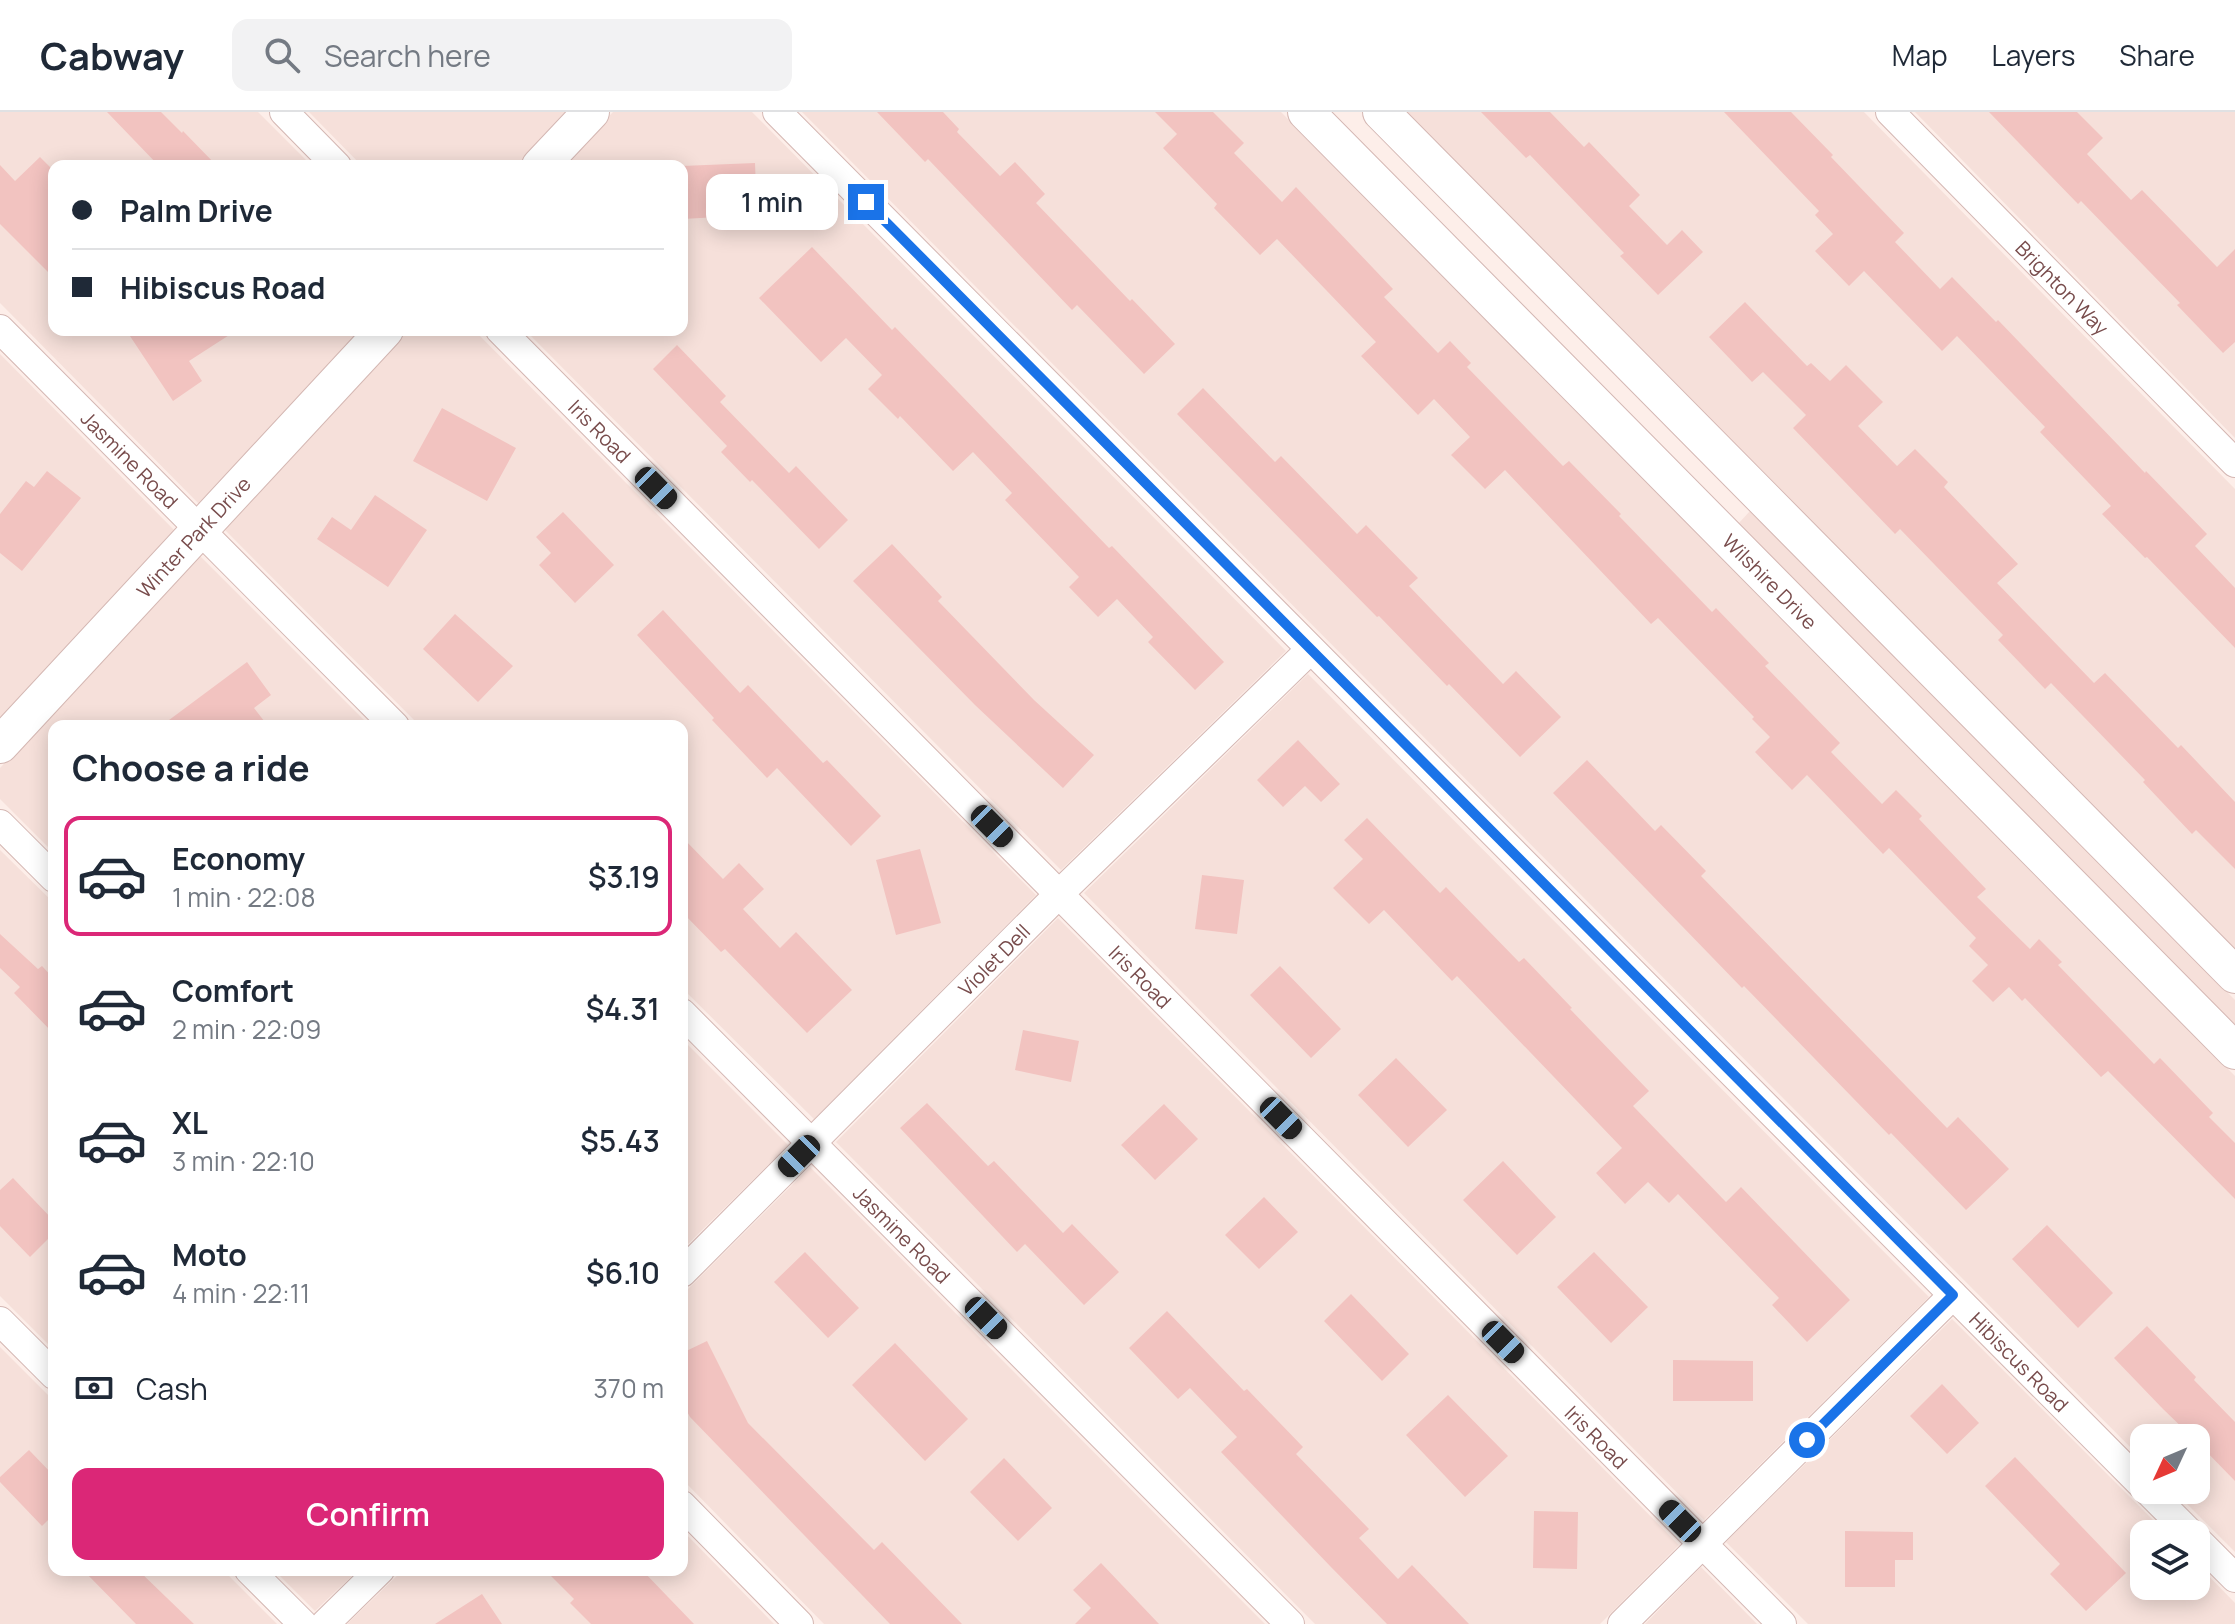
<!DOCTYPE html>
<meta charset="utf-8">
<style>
:root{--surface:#fff;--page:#f2f2f3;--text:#1f2937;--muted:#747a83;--line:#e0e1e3;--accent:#db2777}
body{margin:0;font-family:Manrope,sans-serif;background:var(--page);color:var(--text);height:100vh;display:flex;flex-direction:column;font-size:30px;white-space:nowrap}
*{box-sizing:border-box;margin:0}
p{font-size:26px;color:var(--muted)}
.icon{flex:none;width:44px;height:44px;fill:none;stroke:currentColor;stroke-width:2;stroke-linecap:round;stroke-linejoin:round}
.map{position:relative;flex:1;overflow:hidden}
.panel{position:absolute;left:48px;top:608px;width:640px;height:856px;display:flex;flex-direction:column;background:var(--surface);border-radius:16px;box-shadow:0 4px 20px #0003}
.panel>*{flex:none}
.hud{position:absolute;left:48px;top:48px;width:640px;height:176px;border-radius:16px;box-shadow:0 4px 20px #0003;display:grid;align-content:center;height:176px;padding:0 24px;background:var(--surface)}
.needle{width:52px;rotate:226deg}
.buttons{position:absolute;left:2130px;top:1312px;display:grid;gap:16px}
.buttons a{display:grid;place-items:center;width:80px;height:80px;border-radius:16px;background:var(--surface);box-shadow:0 4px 20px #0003;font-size:40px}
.end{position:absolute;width:36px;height:36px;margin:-18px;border:10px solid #1a73e8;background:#fff;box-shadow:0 0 0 4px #fff}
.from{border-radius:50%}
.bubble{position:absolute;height:56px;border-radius:16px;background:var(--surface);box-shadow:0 4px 20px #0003;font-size:26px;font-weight:600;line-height:56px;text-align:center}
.car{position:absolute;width:24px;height:48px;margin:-24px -12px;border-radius:10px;box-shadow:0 0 6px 2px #0007;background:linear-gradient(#222 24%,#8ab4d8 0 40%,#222 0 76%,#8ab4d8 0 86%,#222 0)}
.hud b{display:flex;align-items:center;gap:28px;height:76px;font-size:30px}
.hud b+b{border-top:2px solid var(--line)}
.hud i{width:20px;height:20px;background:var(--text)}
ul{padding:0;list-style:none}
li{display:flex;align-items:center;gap:24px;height:120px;margin:0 16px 12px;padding:0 8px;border:4px solid transparent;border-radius:16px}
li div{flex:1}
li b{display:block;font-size:30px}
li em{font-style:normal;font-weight:600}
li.on{border-color:var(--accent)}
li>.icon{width:72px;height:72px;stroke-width:1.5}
h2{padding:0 24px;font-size:36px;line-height:96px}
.pay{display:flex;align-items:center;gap:20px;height:88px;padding:0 24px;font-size:30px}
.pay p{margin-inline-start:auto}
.action{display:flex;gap:16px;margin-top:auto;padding:16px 24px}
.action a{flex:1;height:92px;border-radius:16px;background:var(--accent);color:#fff;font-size:32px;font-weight:600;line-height:92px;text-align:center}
header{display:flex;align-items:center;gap:48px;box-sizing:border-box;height:112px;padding:0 40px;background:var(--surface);border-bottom:2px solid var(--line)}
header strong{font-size:38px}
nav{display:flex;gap:44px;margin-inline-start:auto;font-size:28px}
.search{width:560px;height:72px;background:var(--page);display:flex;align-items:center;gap:20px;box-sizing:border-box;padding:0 28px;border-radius:16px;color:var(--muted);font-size:30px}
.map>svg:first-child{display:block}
.residential{fill:#f6e0da}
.building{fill:#f2c3c0}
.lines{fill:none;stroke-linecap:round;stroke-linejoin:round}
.minor-casing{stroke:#d4b7b3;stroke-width:30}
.tertiary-casing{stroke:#d4b7b3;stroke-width:38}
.minor{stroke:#fff;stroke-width:28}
.tertiary{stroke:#fff;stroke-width:36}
.route{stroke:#1a73e8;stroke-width:10}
.labels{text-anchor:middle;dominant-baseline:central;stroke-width:6;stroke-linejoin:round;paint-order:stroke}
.street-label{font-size:20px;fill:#784c4c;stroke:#fff3ef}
</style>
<header>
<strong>Cabway</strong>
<div class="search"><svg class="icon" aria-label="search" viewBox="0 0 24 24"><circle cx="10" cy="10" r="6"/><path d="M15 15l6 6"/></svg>Search here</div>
<nav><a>Map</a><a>Layers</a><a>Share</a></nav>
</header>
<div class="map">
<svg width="2235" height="1512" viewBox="0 0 2235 1512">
<rect width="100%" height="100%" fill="#fdeee9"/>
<path class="residential" d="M0 0H258L312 54H54V218H364L201 394 0 191Z
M309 0H569L518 54H362Z
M613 0H752L1286 539 1061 758 525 218H682V54H561Z
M802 0H1281L2235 964V1440L2173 1378H2196V1326H2144V1349Z
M1406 0H1864L2235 377V838Z
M1915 0H2235V326Z
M407 218H474L1036 783 814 1007 682 876V614H420L224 417Z
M0 242 177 421 0 610Z
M1750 399 2235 888V913L1738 412Z
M199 443 370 614H54V741L0 687V656Z
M1308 562 1929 1185 1704 1408 1084 781Z
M0 738 54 791V1238L0 1184Z
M1058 806 1679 1433 1600 1512H1315L836 1030Z
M682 927 788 1033 682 1138Z
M810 1055 1265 1512H824L682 1367V1183Z
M1952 1207 2167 1422H2144V1474H2196V1451L2235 1491V1512H1808L1726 1430Z
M0 1235 54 1289V1458H223L277 1512H0Z
M682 1418 774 1512H347L403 1458H682Z
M1701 1455 1757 1512H1645Z
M274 1458H358L315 1499Z"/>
<path class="building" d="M107 0H161L182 21 183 19 217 54H159Z
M877 0H943L959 17 957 20 1000 64 1015 50 1045 82 1036 91 1130 189 1132 187 1175 232 1144 262 1077 193 1072 198 928 47 925 50Z
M1155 0H1213L1244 31 1234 41 1282 90 1296 75 1393 177 1384 185 1438 241 1450 229 1471 251 1467 255 1563 354 1569 349 1621 402 1619 404 1712 500 1716 496 1769 551 1765 554 1840 631 1831 640 1882 692 1896 678 1922 704 1919 707 1986 777 1977 785 2030 837 2039 827 2062 850 2058 853 2154 952 2160 946 2213 1001 2209 1005 2235 1031V1087L2108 959 2101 965 2025 886 2022 889 2009 875 1993 890 1972 869 1988 853 1969 834 1976 826 1889 736 1883 742 1807 663 1792 678 1755 640 1770 625 1752 607 1754 605 1658 506 1651 512 1505 358 1485 377 1451 343 1470 325 1434 287 1418 303 1361 244 1376 230 1277 127 1260 143 1214 96 1217 92 1163 36 1177 22Z
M1481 0H1550L1584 35 1589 30 1640 83 1629 94 1667 133 1682 118 1703 140 1658 183 1620 144 1624 141 1530 43 1526 46Z
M1724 0H1791L1833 43 1831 45 1904 121 1895 130 1940 177 1952 165 1996 210 1998 208 2145 361 2146 359 2207 422 2195 434 2235 476V536L2147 445 2145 446 2102 402 2111 394 2040 320 2045 315 1957 224 1942 239 1864 159 1849 174 1815 139 1833 122 1815 103 1819 99Z
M1989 0H2077L2103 26 2087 42 2131 88 2142 78 2217 155 2235 137V230L2223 241 2177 193 2180 191 2081 89 2078 92Z
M40 45 54 59V166L0 112V53L15 69Z
M755 51 757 103 682 107V54Z
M812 135 892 218 895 215 1109 436 1112 434 1224 550 1195 578 1148 530 1153 525 1117 487 1098 505 1069 475 1079 465 1005 388 1012 381 973 340 953 359 900 304 898 307 868 277 882 263 846 226 821 250 759 186Z
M1745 190 1807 254 1811 251 1830 269 1846 253 1883 290 1858 314 1897 354 1915 337 1948 370 1944 375 2018 452 1997 471 2094 571 2105 561 2178 636 2181 633 2235 690V757L2196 718 2192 722 2143 670 2145 668 2051 571 2045 577 1998 528 2003 523 1900 417 1895 422 1793 316 1806 303 1763 260 1752 270 1709 225Z
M126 218H237L189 249 202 269 173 289Z
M677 233 726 284 720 290 789 361 796 354 848 408 819 437 752 368 750 370 721 340 727 334 653 257Z
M1203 276 1275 350 1281 344 1357 422 1366 413 1418 466 1409 474 1503 572 1516 559 1561 605 1520 645 1449 572 1447 574 1379 504 1377 505 1177 302Z
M442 296 516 336 487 389 413 349Z
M47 359 81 386 22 459 0 441V402L26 369 34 375Z
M375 383 427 418 388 475 317 427 332 405 351 418Z
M563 400 614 453 575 491 539 453 551 441 536 425Z
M892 432 942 485 938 489 1034 588 1094 643 1063 676 975 593 853 469Z
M663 498 740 581 748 573 823 651 827 648 881 704 851 734 777 656 767 666 712 608 714 606 637 523Z
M455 502 513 554 478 590 423 537Z
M247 550 271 583 254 596 268 614H161Z
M1298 628 1340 672 1321 690 1305 674 1283 695 1257 668Z
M1587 648 1655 719 1661 713 1706 759 1701 764 1947 1016 1958 1005 2009 1057 1966 1098 1891 1021 1889 1023 1744 874 1742 876 1553 681Z
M1367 706 1440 781 1446 775 1519 850 1524 846 1572 896 1570 897 1649 979 1633 994 1726 1090 1741 1075 1850 1188 1807 1230 1772 1193 1779 1186 1678 1082 1669 1091 1648 1070 1625 1092 1596 1061 1622 1036 1457 864 1452 869 1384 798 1369 812 1333 776 1363 747 1344 728Z
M682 725 723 767 739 751 764 777 743 797 780 836 796 820 852 878 807 921 725 837 721 840 682 800Z
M920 737 941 811 896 823 876 748Z
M1202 763 1244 768 1237 822 1195 817Z
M0 822 38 857 42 854 54 867V922L14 881 20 875 0 856Z
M1280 854 1341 917 1311 946 1250 883Z
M1023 918 1079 929 1071 970 1015 958Z
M1396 946 1447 998 1408 1035 1358 983Z
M927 991 988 1054 994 1049 1063 1121 1072 1112 1119 1160 1084 1193 1025 1132 1017 1140 900 1016Z
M1164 992 1198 1027 1155 1068 1121 1033Z
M1503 1049 1556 1105 1517 1143 1463 1088Z
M13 1066 54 1109V1121L30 1145 0 1114V1078Z
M1264 1085 1298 1120 1259 1157 1225 1123Z
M2047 1113 2113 1181 2078 1216 2012 1147Z
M805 1140 859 1196 828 1226 774 1170Z
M1594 1140 1648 1195 1611 1231 1557 1175Z
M1351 1182 1409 1242 1382 1269 1324 1209Z
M1167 1199 1244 1279 1247 1277 1303 1335 1296 1342 1369 1417 1359 1426 1398 1467 1412 1453 1469 1512H1387L1330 1454 1221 1340 1237 1325 1190 1276 1178 1287 1129 1236Z
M2147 1214 2196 1265 2194 1268 2235 1310V1369L2196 1329V1326H2193L2163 1297 2114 1246Z
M707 1229 748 1311 874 1438 882 1430 962 1512H890L690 1305 682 1290V1241Z
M895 1231 968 1307 925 1349 852 1273Z
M1673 1248 1753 1249V1289H1673Z
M1942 1272 1979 1311 1947 1342 1910 1304Z
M1448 1283 1508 1344 1465 1385 1406 1323Z
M29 1338 54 1364V1402L42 1414 0 1370V1365Z
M2015 1345 2126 1461 2086 1499 2050 1462 2060 1452 1985 1374Z
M1004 1346 1052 1396 1018 1429 970 1380Z
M1534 1399 1578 1400 1577 1457 1533 1456Z
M1845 1419 1913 1420V1448H1895V1475H1845Z
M1101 1451 1159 1512H1075L1091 1496 1073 1478Z
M83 1458H138L194 1512H136Z
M545 1458H642L694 1512H591L570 1491 574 1487Z
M482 1482 502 1512H435Z"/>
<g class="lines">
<defs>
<g id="minor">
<path d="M284 0 337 54"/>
<path id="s1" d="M777 0 2144 1375"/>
<path id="s2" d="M1890 0 2235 351"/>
<path id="s3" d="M0 217 395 614"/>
<path id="s4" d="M500 218 1782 1512"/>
<path d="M0 712 54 766"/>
<path id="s5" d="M682 901 1290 1512"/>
<path id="s6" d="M682 1161 1059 782 1310 538"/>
<path d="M0 1209 54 1263"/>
<path d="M2147 1378 2191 1422"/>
<path d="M682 1393 799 1512"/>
<path d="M2196 1427 2235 1466"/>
<path d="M249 1458 303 1512"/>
<path d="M325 1512 380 1458"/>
<path d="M1622 1512 1953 1183"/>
</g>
<g id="tertiary">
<path id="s7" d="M1306 0 2235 939"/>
<path d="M1381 0 2235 863"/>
<path d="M540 54 591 0"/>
<path id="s8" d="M0 633 385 218"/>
</g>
</defs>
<use href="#minor" class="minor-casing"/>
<use href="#tertiary" class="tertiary-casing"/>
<use href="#minor" class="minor"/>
<use href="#tertiary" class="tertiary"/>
</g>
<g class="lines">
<path class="route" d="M866 90 1953 1183 1807 1328"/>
</g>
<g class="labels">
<g class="street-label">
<text stroke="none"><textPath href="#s2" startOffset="246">Brighton Way</textPath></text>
<text stroke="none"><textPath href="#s4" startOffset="142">Iris Road</textPath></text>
<text stroke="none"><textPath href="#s3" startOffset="184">Jasmine Road</textPath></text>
<text stroke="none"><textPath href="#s8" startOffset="284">Winter Park Drive</textPath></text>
<text stroke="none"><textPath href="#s7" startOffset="660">Wilshire Drive</textPath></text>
<text stroke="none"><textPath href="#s6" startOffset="442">Violet Dell</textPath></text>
<text stroke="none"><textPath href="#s4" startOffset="910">Iris Road</textPath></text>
<text stroke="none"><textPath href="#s5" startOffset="312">Jasmine Road</textPath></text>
<text stroke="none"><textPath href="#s1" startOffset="1762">Hibiscus Road</textPath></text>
<text stroke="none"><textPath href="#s4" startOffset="1558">Iris Road</textPath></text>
</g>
</g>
</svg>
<div class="buttons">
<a><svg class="needle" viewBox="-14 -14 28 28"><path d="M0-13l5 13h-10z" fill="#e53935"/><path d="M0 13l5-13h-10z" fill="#747a83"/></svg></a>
<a><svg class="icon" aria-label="layers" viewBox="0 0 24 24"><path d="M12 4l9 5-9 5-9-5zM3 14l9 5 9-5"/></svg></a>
</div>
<i class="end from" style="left:1807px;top:1328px"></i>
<i class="end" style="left:866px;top:90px"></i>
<div class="bubble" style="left:706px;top:62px;width:132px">1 min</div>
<i class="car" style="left:656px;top:376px;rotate:135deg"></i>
<i class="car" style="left:992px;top:714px;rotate:135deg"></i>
<i class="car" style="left:1281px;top:1006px;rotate:135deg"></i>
<i class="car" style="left:799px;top:1044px;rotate:225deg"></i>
<i class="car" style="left:986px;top:1206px;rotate:135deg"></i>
<i class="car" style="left:1503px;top:1230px;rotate:135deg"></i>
<i class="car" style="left:1680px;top:1409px;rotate:315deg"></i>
<div class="hud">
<b><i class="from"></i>Palm Drive</b>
<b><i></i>Hibiscus Road</b>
</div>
<section class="panel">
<h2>Choose a ride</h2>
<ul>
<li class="on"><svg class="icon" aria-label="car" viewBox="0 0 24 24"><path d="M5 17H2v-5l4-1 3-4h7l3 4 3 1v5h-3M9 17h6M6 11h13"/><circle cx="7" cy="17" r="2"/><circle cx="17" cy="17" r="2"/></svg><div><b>Economy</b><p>1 min · 22:08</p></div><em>$3.19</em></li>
<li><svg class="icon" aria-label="car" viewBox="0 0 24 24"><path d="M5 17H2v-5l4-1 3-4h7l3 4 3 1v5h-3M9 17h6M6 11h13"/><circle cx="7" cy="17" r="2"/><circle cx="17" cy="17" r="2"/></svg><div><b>Comfort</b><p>2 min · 22:09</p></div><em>$4.31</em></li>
<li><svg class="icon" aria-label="car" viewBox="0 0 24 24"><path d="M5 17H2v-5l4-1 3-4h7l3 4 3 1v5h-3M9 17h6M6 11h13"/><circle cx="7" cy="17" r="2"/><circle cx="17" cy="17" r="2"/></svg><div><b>XL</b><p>3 min · 22:10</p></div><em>$5.43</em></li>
<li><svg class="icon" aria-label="car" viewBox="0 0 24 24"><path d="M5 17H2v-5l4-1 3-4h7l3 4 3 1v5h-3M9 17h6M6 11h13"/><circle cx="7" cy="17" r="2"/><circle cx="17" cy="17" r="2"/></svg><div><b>Moto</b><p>4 min · 22:11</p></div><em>$6.10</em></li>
</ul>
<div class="pay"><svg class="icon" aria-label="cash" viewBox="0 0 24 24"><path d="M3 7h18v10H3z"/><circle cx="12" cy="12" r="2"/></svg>Cash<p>370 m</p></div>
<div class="action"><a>Confirm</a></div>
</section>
</div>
